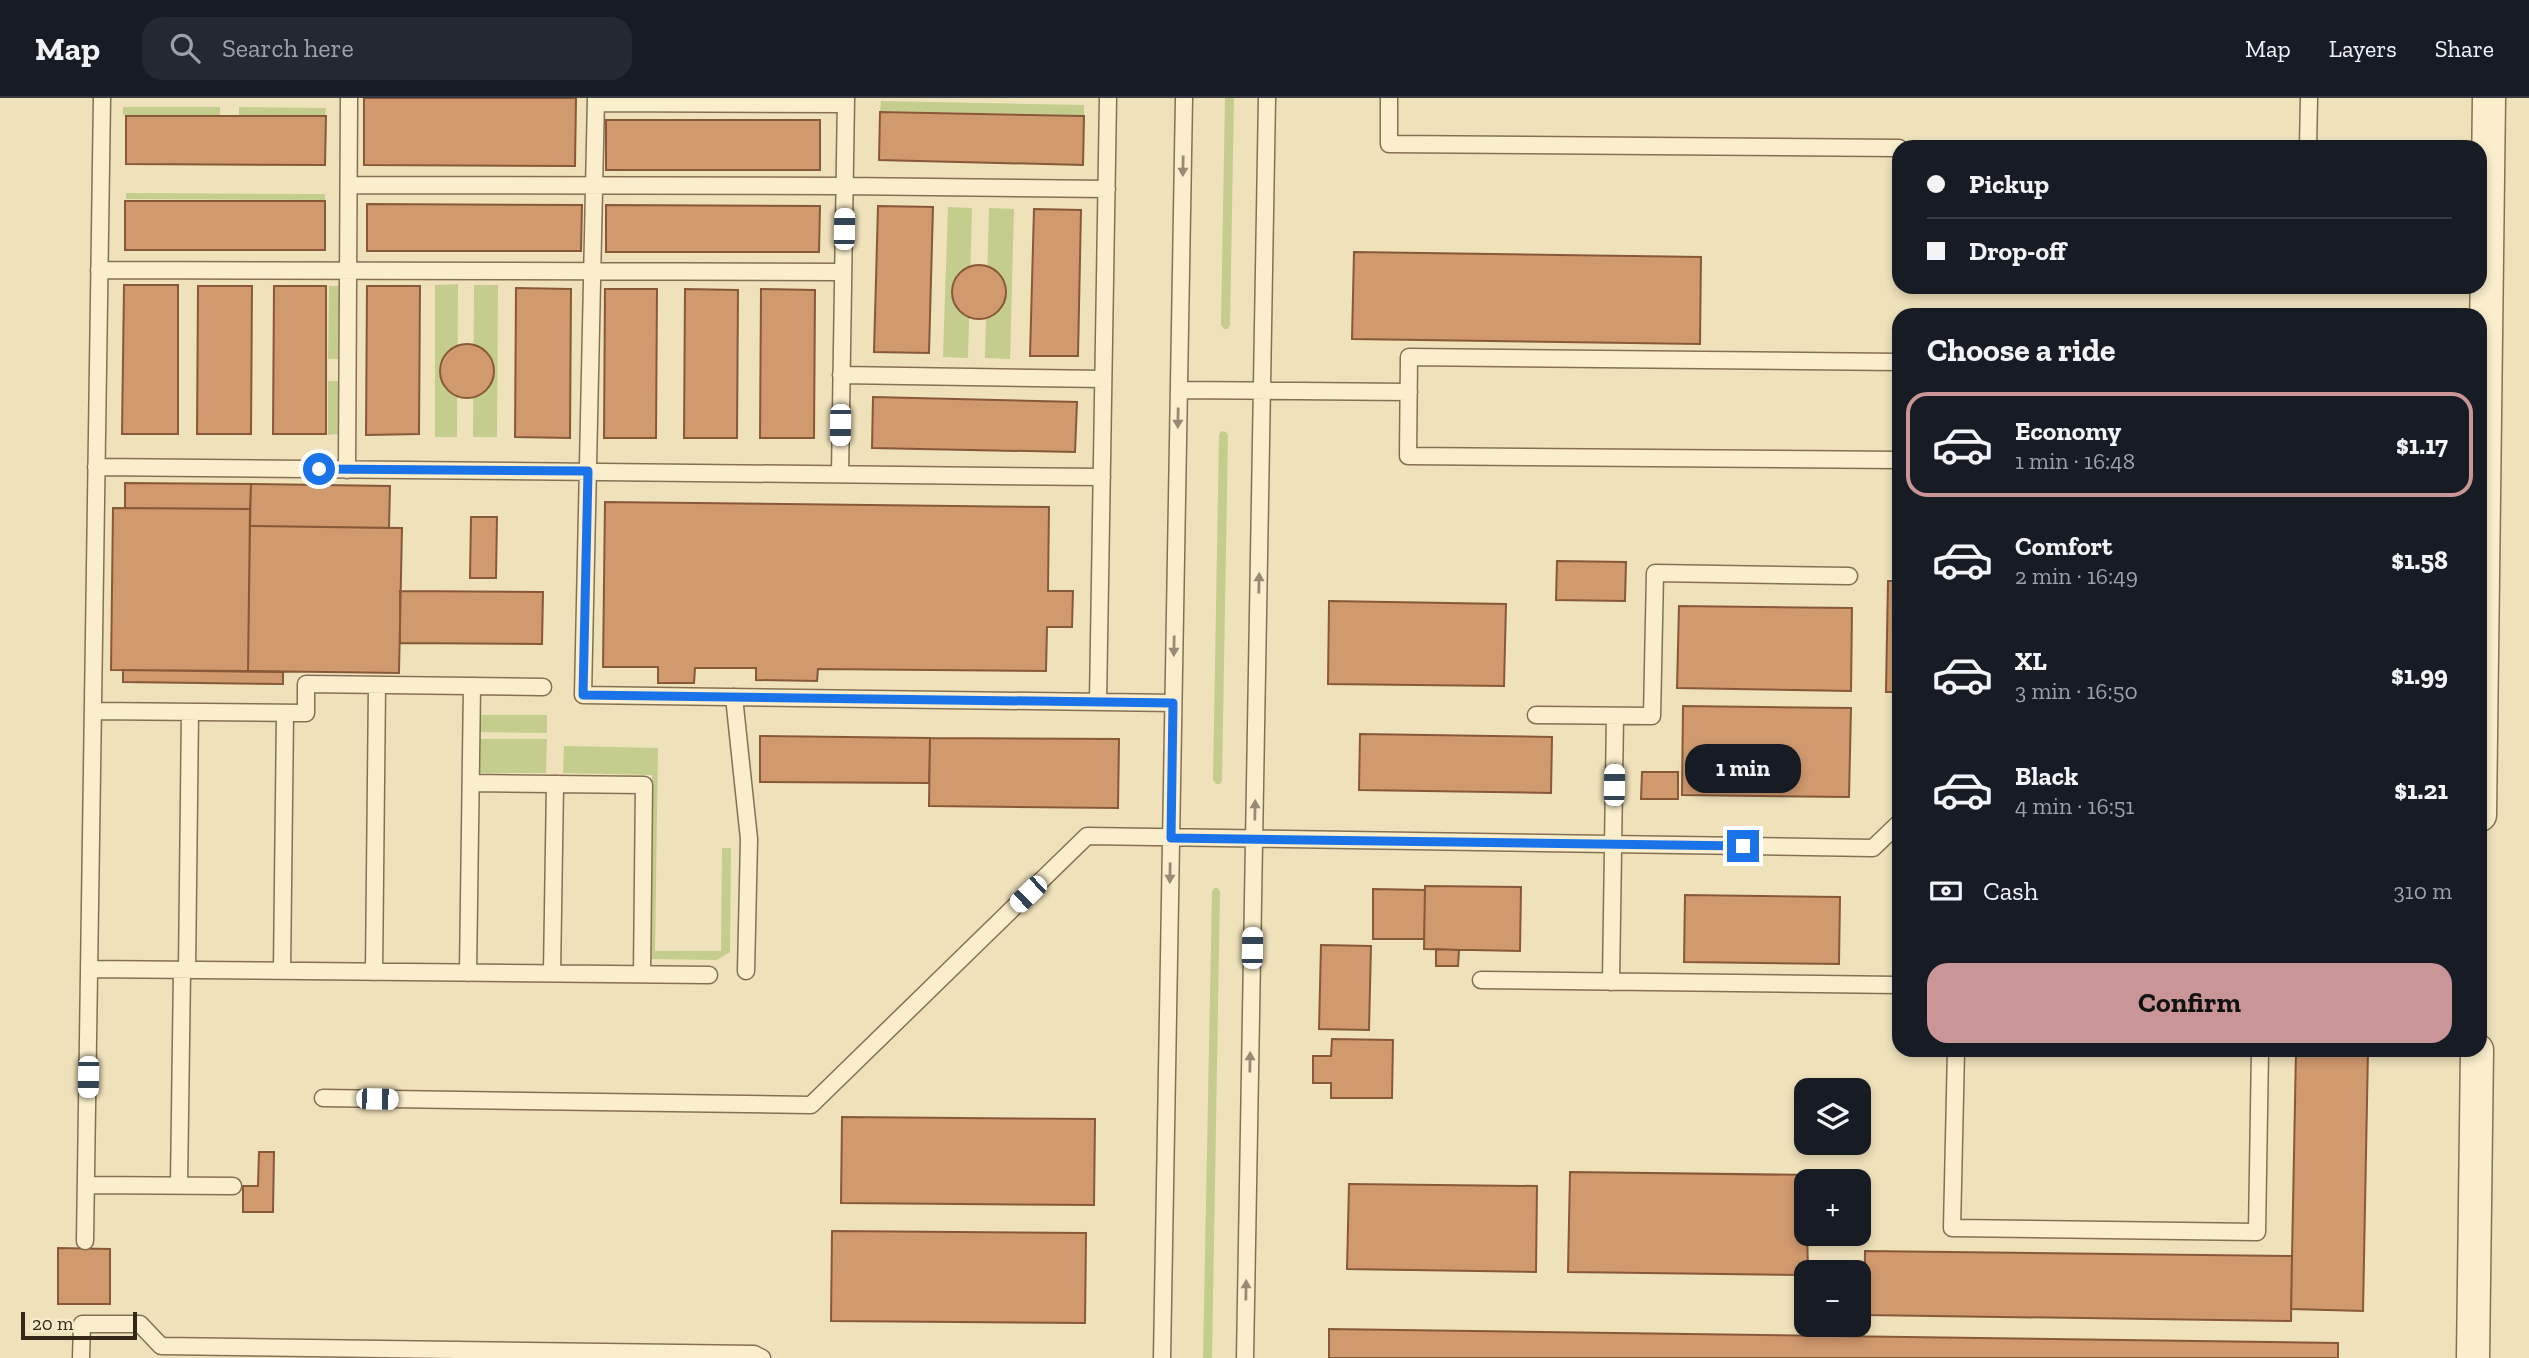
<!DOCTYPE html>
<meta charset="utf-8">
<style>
:root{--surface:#171b24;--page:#242831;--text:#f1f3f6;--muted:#9ea1a6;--line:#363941;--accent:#c99596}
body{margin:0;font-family:"Zilla Slab",serif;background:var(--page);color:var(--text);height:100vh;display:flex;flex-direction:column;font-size:26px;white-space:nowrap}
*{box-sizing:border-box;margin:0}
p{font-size:23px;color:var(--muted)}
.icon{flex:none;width:38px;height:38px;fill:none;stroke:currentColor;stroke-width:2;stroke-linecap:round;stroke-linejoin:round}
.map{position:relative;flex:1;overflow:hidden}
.sheet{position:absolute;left:1892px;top:210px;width:595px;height:749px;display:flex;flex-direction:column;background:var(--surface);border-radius:21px;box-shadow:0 4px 10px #0003}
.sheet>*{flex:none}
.hud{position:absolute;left:1892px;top:42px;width:595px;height:154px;border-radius:21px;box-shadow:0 4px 10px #0003;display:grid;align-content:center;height:154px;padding:0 35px;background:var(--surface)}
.fabs{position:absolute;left:1794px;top:980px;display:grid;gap:14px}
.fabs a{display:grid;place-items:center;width:77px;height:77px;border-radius:14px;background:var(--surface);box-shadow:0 4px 10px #0003;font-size:35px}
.scale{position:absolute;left:21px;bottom:18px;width:116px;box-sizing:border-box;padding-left:7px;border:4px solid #35271a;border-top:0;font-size:19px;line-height:24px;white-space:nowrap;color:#35271a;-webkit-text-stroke:5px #f7ebca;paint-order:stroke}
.end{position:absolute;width:32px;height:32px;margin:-16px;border:9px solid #1a73e8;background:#fff;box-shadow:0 0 0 4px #fff}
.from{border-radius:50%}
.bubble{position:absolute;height:49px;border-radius:21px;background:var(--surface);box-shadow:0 4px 10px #0003;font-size:23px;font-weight:700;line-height:49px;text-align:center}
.car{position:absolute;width:21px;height:42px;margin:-21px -10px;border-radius:9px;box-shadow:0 0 5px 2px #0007;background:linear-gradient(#fff 24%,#345 0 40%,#fff 0 76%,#345 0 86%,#fff 0)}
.hud b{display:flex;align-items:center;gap:24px;height:66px;font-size:26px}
.hud b+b{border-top:2px solid var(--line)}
.hud i{width:18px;height:18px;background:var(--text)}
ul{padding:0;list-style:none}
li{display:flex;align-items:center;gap:21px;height:105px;margin:0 14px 10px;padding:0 21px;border:4px solid transparent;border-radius:21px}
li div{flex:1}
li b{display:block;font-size:26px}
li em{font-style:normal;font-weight:700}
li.current{border-color:var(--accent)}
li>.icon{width:63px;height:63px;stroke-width:1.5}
h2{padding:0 35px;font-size:32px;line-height:84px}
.pay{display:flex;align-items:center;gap:18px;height:77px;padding:0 35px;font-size:26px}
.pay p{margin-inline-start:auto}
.primary-button{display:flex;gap:14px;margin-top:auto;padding:14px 35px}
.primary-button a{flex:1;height:80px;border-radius:21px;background:var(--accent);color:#111;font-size:28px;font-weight:700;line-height:80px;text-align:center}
header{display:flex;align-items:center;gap:42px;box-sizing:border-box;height:98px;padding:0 35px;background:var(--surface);border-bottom:2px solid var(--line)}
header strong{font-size:33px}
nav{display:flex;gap:38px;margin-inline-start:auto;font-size:24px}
.search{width:490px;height:63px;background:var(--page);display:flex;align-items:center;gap:18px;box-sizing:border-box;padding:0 24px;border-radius:21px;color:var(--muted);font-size:26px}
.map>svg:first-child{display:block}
.green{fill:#c4cd8e}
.building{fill:#d0996e;stroke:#875939;stroke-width:2}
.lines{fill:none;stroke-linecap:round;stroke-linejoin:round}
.lane-casing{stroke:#867054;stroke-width:19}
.street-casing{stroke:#867054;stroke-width:35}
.lane{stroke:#faeecd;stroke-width:16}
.street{stroke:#faeecd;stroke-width:32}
.oneway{fill:#988a74}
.route{stroke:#1a73e8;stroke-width:9}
</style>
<header>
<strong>Map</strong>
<div class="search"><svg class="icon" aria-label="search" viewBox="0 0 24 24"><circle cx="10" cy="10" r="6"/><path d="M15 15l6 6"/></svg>Search here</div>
<nav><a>Map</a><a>Layers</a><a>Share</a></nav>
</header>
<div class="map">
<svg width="2529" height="1260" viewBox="0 0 2529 1260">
<rect width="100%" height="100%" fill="#efe1ba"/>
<path class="green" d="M1225 0H1234L1230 227 1228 231H1224L1221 227Z
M881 3 1084 7V17L880 13Z
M220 9V17H123V9Z
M239 9 326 10 325 17H239Z
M126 95 325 96V102L126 101Z
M948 109 972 110 968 260 943 259Z
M989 110 1014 111 1010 261 985 260Z
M458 186 457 339H435V187Z
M474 187H498L497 339H473Z
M329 188H339V261H328Z
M328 283H339L338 336 328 337Z
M1221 333 1226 334 1228 337 1222 682 1220 686H1216L1213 682 1219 337Z
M480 617H547V635L479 634Z
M479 641H547L546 675H479Z
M564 648 658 650 655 853H721L722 750H731L730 854 717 862 649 861 652 677 563 675Z
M1214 790H1218L1220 794 1212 1260H1203L1212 794Z"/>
<path class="building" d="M364 0H576L575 68 364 67Z
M880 14 1084 18 1083 67 879 62Z
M126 18H326L325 67 126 66Z
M606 22H820V72H606Z
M125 103H325V152H125Z
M367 106 582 107 581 153H367Z
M606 107 820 108 819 154H606Z
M878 108 933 109 929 255 874 254Z
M1034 111 1081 112 1078 258H1030Z
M1354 154 1701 159 1700 246 1352 241Z
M952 194a27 27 0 1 1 54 0a27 27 0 1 1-54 0Z
M124 187H178V336H122Z
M198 188H252L251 336H197Z
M274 188H326V336H273Z
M367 188H420L419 336 366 337Z
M516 190 571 191 570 340 515 339Z
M605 191H657L656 340H604Z
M685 191 738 192 737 340H684Z
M761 191 815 192 814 340H760Z
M440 273a27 27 0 1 1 54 0a27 27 0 1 1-54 0Z
M873 299 1077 304 1075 354 872 350Z
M125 385 251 386 250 411 125 410Z
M251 386 390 388 389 430 250 428Z
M605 404 1049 409 1048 493H1073L1072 529H1047L1046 573 818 571 817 583 756 582V570H695L694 585H658V569H603Z
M113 410 250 411 248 573 111 572Z
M471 419H497L496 480H470Z
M250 428 402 430 399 575 248 573Z
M1557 463 1626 464 1625 503 1556 502Z
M1888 483H1899V594H1886Z
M400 493 543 494 542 546 400 545Z
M1329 503 1506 506 1504 588 1328 586Z
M1679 508 1852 510 1851 593 1677 590Z
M123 572 283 574V586L123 584Z
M1683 608 1851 610 1849 699 1682 697Z
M1360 636 1552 639 1551 695 1359 692Z
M760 638 930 640 929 685 760 684Z
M930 640 1119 641 1118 710 929 708Z
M1642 674H1678V701H1641Z
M1425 788 1521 789 1520 853 1424 851Z
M1373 791 1425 792 1424 841H1373Z
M1685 797 1840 799 1839 866 1684 864Z
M1321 847 1371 848 1369 932 1319 931Z
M1436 851 1459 852 1458 868H1436Z
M1332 941 1393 942 1392 1000H1331V985H1313V958H1331Z
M2296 952H2368L2363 1213 2291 1211Z
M842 1019 1095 1021 1094 1107 841 1105Z
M259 1054H274L273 1114H243V1088H258Z
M1570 1074 1810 1077V1083H1806L1808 1174H1806V1177L1568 1174Z
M1349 1086 1537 1088 1536 1174 1347 1171Z
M832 1133 1086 1135 1085 1225 831 1223Z
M58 1150 110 1151V1206H58Z
M1865 1153 2292 1158 2291 1223 1864 1217Z
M1329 1231 2338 1245V1260H1329Z"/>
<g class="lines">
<defs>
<path id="lane" d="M596 0 583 597 1173 605
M1389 0V46L1899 50
M596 5 846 6
M2308 49 2309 0
M349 87 844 88 1107 91
M99 172 843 174
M1899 264 1409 259 1408 358 1899 362
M841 277 1103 281
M1179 292 1409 294
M96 369 1102 379
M347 372 349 0
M840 376 846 0
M734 599 749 741 746 873
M1098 604 1108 0
M93 613 306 615V586L543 589
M1536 617 1652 618 1655 475 1849 478
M471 685 644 687 642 876
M89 871 709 877
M187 872 190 614
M282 873 285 615
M374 874 377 587
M468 875 472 588
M552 875 555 686
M1481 882 1899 887
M1611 884 1615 618
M1956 952 1952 1130 2257 1134 2260 952
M323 1000 811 1007 1087 738 1873 750 1899 725
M86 1087 233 1088
M179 1087 182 872
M85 1143 102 0
M81 1260 82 1226H140L161 1248 754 1256 762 1260
M1162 1260 1184 0
M1245 1260 1267 0"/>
<path id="street" d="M2480 717 2489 0
M2473 1260 2477 952"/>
</defs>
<use href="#lane" class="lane-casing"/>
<use href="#street" class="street-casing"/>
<use href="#lane" class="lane"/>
<use href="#street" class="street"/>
</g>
<defs><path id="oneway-solid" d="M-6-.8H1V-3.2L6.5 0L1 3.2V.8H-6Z" transform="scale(1.75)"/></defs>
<g class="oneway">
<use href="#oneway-solid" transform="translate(1183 68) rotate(91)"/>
<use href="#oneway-solid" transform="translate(1178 320) rotate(91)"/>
<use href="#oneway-solid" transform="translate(1259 485) rotate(-89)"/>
<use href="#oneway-solid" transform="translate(1174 548) rotate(91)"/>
<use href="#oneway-solid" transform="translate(1255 712) rotate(-89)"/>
<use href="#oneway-solid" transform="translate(1170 775) rotate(91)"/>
<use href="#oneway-solid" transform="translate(1250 964) rotate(-89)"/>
<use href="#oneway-solid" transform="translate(1246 1192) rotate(-89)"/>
</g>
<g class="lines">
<path class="route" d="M319 371 588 373 583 597 1173 605 1171 740 1743 748"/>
</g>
</svg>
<div class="fabs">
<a><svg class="icon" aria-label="layers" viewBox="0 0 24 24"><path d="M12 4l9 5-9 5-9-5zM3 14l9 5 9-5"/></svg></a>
<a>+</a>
<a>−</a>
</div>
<div class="scale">20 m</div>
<i class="end from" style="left:319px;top:371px"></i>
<i class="end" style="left:1743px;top:748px"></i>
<div class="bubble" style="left:1685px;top:646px;width:116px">1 min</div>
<i class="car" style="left:844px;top:131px;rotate:1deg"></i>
<i class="car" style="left:840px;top:327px;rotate:181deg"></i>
<i class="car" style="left:1614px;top:687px;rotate:1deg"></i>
<i class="car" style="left:1028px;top:796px;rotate:226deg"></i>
<i class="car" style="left:1252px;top:850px;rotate:1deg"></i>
<i class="car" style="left:88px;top:979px;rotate:181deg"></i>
<i class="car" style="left:377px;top:1001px;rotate:91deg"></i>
<div class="hud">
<b><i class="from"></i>Pickup</b>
<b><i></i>Drop-off</b>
</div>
<section class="sheet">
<h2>Choose a ride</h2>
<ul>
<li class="current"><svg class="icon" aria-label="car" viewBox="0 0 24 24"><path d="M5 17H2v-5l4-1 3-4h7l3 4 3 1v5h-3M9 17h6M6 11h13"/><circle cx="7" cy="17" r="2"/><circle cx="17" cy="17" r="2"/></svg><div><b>Economy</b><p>1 min · 16:48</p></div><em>$1.17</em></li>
<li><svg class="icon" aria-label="car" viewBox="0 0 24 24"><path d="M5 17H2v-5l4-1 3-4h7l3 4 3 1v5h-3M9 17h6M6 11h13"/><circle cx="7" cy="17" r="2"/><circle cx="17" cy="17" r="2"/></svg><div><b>Comfort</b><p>2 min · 16:49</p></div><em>$1.58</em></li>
<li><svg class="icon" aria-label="car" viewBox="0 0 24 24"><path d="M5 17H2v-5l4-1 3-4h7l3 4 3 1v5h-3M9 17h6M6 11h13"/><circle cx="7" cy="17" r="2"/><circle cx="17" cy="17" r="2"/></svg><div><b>XL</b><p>3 min · 16:50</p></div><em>$1.99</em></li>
<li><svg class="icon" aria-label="car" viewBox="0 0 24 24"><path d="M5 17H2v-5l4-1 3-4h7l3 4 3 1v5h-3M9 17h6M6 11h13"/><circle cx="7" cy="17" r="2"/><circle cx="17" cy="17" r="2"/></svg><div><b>Black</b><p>4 min · 16:51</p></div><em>$1.21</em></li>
</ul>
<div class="pay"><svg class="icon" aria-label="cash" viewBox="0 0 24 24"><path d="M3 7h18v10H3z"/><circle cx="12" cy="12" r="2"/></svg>Cash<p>310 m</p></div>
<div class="primary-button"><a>Confirm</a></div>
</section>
</div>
